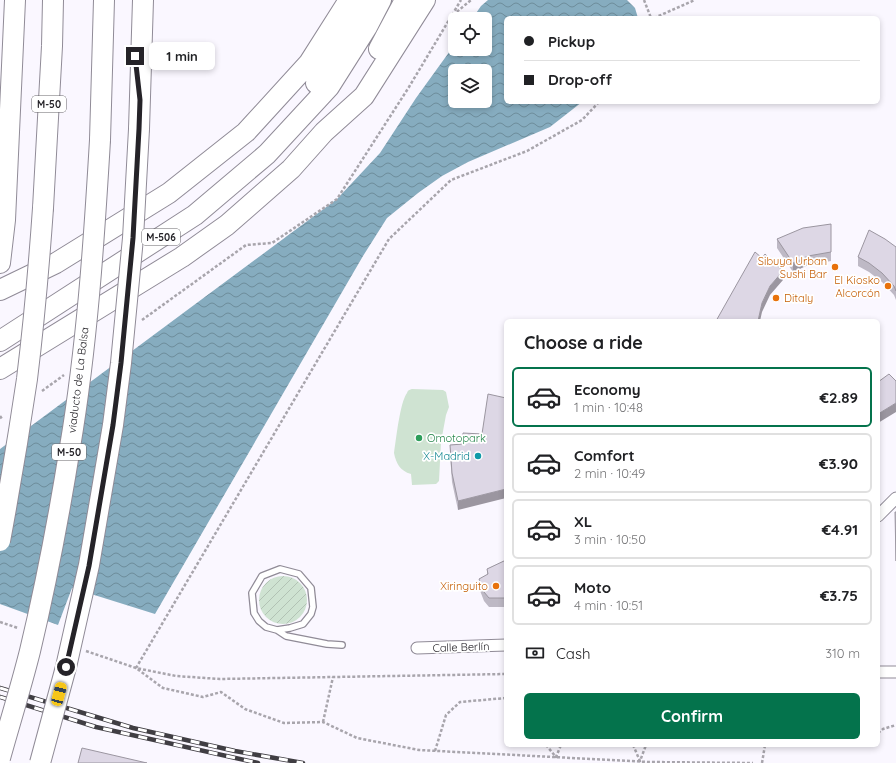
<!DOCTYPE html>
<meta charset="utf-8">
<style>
:root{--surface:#fff;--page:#f2f2f2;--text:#202124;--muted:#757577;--line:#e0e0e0;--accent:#04734c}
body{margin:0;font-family:Quicksand,sans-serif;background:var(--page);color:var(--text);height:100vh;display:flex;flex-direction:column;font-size:15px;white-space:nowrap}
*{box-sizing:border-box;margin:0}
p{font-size:13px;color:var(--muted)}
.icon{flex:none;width:22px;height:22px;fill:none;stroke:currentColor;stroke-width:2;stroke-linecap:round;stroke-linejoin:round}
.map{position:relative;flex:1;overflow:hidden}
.drawer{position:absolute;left:504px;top:319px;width:376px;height:428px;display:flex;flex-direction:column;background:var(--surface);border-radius:6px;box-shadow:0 2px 6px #0003}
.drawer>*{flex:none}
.hud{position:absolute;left:504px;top:16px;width:376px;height:88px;border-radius:6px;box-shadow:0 2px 6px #0003;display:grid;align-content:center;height:88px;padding:0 20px;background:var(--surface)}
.controls{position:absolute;left:448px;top:12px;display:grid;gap:8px}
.controls a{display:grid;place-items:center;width:44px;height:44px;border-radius:6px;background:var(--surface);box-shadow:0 2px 6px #0003;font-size:20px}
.end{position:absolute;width:18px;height:18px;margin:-9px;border:5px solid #252328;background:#fff;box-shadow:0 0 0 2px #fff}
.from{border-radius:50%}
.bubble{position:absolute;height:28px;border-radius:6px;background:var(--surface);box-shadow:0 2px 6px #0003;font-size:13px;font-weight:700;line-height:28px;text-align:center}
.car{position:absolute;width:12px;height:24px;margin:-12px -6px;border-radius:5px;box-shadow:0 0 3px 1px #0007;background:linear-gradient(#f5c518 24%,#345 0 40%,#f5c518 0 76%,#345 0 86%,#f5c518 0)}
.hud b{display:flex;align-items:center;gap:14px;height:38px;font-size:15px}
.hud b+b{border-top:1px solid var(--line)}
.hud i{width:10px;height:10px;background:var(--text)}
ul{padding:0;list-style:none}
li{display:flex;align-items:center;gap:12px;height:60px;margin:0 8px 6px;padding:0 12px;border:2px solid var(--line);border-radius:6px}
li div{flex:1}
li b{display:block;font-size:15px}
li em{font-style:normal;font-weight:700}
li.active{border-color:var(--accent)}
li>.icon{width:36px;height:36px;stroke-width:1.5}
h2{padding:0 20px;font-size:18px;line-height:48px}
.pay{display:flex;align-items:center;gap:10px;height:44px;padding:0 20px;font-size:15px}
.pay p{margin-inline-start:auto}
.button{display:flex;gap:8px;margin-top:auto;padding:8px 20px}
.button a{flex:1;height:46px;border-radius:6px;background:var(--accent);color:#fff;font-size:16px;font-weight:700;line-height:46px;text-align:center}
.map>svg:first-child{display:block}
.grass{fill:#cfe3d2}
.garden{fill:url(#garden-furrows)}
.water{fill:url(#water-waves);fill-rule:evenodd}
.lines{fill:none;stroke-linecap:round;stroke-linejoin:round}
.lane-casing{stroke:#908b97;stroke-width:8}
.street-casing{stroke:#908b97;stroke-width:13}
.highway-casing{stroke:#908b97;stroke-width:22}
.path{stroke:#a8a5ac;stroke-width:2.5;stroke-dasharray:3 2;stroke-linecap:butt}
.lane{stroke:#fff;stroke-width:5.5}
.street{stroke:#fff;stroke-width:11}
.highway{stroke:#fff;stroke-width:20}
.rail-casing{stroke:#403e43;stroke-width:4.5}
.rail{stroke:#fff;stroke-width:3;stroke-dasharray:9;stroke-linecap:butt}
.highway-bridge-casing{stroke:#908b97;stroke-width:22;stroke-linecap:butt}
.highway-bridge{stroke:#fff;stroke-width:20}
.wall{fill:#beb9c5}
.shaded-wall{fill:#9b96a0}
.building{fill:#ddd7e5;stroke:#9b96a0}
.route{stroke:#252328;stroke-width:5}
.food-dot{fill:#e8710a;stroke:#fff;stroke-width:1.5}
.leisure-dot{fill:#2e9e5b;stroke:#fff;stroke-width:1.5}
.culture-dot{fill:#0f9aa8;stroke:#fff;stroke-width:1.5}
.labels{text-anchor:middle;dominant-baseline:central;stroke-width:3.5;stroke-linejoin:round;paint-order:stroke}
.shield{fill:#fff;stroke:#666568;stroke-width:1}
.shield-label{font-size:10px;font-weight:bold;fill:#252328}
.food-label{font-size:11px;fill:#c56008;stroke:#fff;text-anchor:end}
.street-label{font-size:11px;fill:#252328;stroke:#fff}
.leisure-label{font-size:11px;fill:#27864d;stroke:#fff;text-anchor:start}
.culture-label{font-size:11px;fill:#0d838f;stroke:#fff;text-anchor:end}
</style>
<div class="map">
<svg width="896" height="763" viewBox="0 0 896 763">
<defs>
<pattern id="garden-furrows" width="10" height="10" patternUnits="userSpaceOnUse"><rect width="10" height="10" fill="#cfe3d2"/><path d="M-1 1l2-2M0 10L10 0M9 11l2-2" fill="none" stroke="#b2c2b4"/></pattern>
<pattern id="water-waves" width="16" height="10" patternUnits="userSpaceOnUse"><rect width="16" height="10" fill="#86acbf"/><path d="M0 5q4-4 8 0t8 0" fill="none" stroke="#6d8c9b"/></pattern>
</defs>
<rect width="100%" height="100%" fill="#faf7ff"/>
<path class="grass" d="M412 389 443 390 446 392 449 407 446 415 441 442 439 481 436 484 412 485 411 474C400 471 396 463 394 453 396 440 400 402 407 393 408 390 409 390 412 389Z"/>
<path class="garden" d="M259 600a24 24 0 1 1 48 0a24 24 0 1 1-48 0Z"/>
<path class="water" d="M488 0H627L635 8 638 18H506V102H582L550 127 468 162 442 176 418 193 387 218 363 256 155 614 72 588 58 625 0 604V449L337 199 380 153 416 98 455 44V49H485V19H472L481 6ZM455 71H485V101H455Z"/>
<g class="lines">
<defs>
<path id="lane" d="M277 630 290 628 303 624 311 614 313 607 311 588 299 574 280 569 262 576 252 593 254 613 259 621 266 627 277 630 286 636 327 644 342 645"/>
<path id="street" d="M878 516 896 498
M417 648 506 645
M878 672H896"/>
<path id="highway" d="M379 49 405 0
M316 83 363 0
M139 129 143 0
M100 140 104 0
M43 208 52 46 53 0
M0 263 5 220 15 0
M0 290 56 263 169 193 246 132 309 63 349 0
M0 341 195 215 267 154 329 87 367 27 381 0
M0 369 182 257 227 225 291 169 324 132 364 96 425 0"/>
</defs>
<use href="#lane" class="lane-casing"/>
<use href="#street" class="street-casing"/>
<use href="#highway" class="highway-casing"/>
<path class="path" d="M644 0 651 18
M453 15 471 0
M654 18 695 0
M599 102 582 120 527 151 451 180 389 239 136 668 163 688 203 697 221 692 245 709 284 723 323 722 357 738 419 750 649 762 753 763
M142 320 246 245 272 243 337 199 409 87 461 0
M42 391 64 375
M0 416 2 419
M0 622 18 628
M86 651 136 668 176 676 220 679 506 674
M323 722 333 677
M878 733 883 729 896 725
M546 745 556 757 561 745
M633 745 640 761 646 745
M435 751 446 715 460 702 506 698
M762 763 765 745"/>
<use href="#lane" class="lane"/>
<use href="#street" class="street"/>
<use href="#highway" class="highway"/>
<defs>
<path id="rail" d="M0 688 133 728 235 751 303 763
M0 697 96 727 258 763"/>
</defs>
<use href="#rail" class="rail-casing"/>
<use href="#rail" class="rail"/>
<defs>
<path id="highway-bridge" d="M0 541C10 487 19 433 27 379 34 322 39 265 43 208
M0 758C10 722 21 687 30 651 46 584 59 516 70 447 87 346 94 242 100 140
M40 763 66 667 89 565 113 425 121 363 133 238 139 129"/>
</defs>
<use href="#highway-bridge" class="highway-bridge-casing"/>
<use href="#highway-bridge" class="highway-bridge"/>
</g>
<path class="wall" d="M831 224V261L808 265 793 272 777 248V239Z
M896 247V300L894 295 882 282 869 272 858 266V257Z
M482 434 458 510 452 482 450 454V445L463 444Z
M506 560V607H489L484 601 479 588V579L487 575V569Z"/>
<path class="shaded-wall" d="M808 256V265L793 272V263Z
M783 271V280L770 295 762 312 760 321H758L762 303 770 286Z
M896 403V412L878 423V414Z
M506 489V498L458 510V501Z"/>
<path class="building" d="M831 224V252L808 256 793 263 777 239 803 228Z
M869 230 885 239 896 247V291L894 286 882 273 869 263 858 257Z
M755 252 762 258 765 254 783 271 770 286 762 303 758 321H716Z
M889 374 896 381V403L878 414V382Z
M488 394 506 398V489L458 501 452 473 450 445 463 444V433L482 434Z
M895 512H896V561Z
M506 560V598H489L484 592 479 579 488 574 487 569Z
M82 748 147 763H78Z"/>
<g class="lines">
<path class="route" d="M66 667 89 566 113 425 121 363 133 238 139 129 140 100 135 56"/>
</g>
<g class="food-dot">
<circle cx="835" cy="267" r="4"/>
<circle cx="888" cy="286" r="4"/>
<circle cx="776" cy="298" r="4"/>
<circle cx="496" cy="586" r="4"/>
</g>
<circle class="leisure-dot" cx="419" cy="438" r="4"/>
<circle class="culture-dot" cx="478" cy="456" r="4"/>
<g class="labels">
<g class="shield">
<rect x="32" y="96" width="34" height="16" rx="3"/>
<rect x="142" y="229" width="38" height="16" rx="3"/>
<rect x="52" y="444" width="34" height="16" rx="3"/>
</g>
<g class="shield-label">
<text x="49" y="104">M-50</text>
<text x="161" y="237">M-506</text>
<text x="69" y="452">M-50</text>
</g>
<g class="food-label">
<text x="827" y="261">Sibuya Urban<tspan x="827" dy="13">Sushi Bar</tspan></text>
<text x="880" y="280">El Kiosko<tspan x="880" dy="13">Alcorcón</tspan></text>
<text x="784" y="298" text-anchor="start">Ditaly</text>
<text x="488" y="586">Xiringuito</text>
</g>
<g class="street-label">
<text transform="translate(78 380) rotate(-83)">viaducto de La Balsa</text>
<text transform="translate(461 647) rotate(-2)">Calle Berlín</text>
</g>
<g class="leisure-label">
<text x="427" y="438">Omotopark</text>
</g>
<g class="culture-label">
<text x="470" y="456">X-Madrid</text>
</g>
</g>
</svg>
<div class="controls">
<a><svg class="icon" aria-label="locate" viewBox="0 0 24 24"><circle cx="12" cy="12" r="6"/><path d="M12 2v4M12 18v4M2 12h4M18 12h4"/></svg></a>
<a><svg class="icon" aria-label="layers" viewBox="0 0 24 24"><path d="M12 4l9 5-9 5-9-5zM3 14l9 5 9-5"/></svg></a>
</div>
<i class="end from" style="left:66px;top:667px"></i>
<i class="end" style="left:135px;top:56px"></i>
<div class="bubble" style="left:149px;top:42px;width:66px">1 min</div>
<i class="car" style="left:59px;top:694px;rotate:15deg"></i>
<div class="hud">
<b><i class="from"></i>Pickup</b>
<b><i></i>Drop-off</b>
</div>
<section class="drawer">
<h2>Choose a ride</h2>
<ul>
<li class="active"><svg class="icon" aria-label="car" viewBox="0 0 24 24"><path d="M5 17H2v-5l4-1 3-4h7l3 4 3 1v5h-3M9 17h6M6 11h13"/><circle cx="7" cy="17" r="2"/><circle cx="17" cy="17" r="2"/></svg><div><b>Economy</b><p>1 min · 10:48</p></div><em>€2.89</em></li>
<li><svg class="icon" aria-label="car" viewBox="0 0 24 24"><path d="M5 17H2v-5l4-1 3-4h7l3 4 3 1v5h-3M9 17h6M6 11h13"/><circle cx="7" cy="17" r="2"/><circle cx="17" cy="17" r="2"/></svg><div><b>Comfort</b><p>2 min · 10:49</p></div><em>€3.90</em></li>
<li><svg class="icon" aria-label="car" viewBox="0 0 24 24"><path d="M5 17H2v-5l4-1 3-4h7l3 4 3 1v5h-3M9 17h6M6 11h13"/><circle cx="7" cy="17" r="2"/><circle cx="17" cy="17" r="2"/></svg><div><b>XL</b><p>3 min · 10:50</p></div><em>€4.91</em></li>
<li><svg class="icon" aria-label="car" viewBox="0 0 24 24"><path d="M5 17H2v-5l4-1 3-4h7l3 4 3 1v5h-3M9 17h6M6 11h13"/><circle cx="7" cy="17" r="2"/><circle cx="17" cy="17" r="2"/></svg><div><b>Moto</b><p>4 min · 10:51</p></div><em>€3.75</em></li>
</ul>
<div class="pay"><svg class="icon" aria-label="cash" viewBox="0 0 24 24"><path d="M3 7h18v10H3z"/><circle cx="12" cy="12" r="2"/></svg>Cash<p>310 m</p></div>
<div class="button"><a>Confirm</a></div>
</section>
</div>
